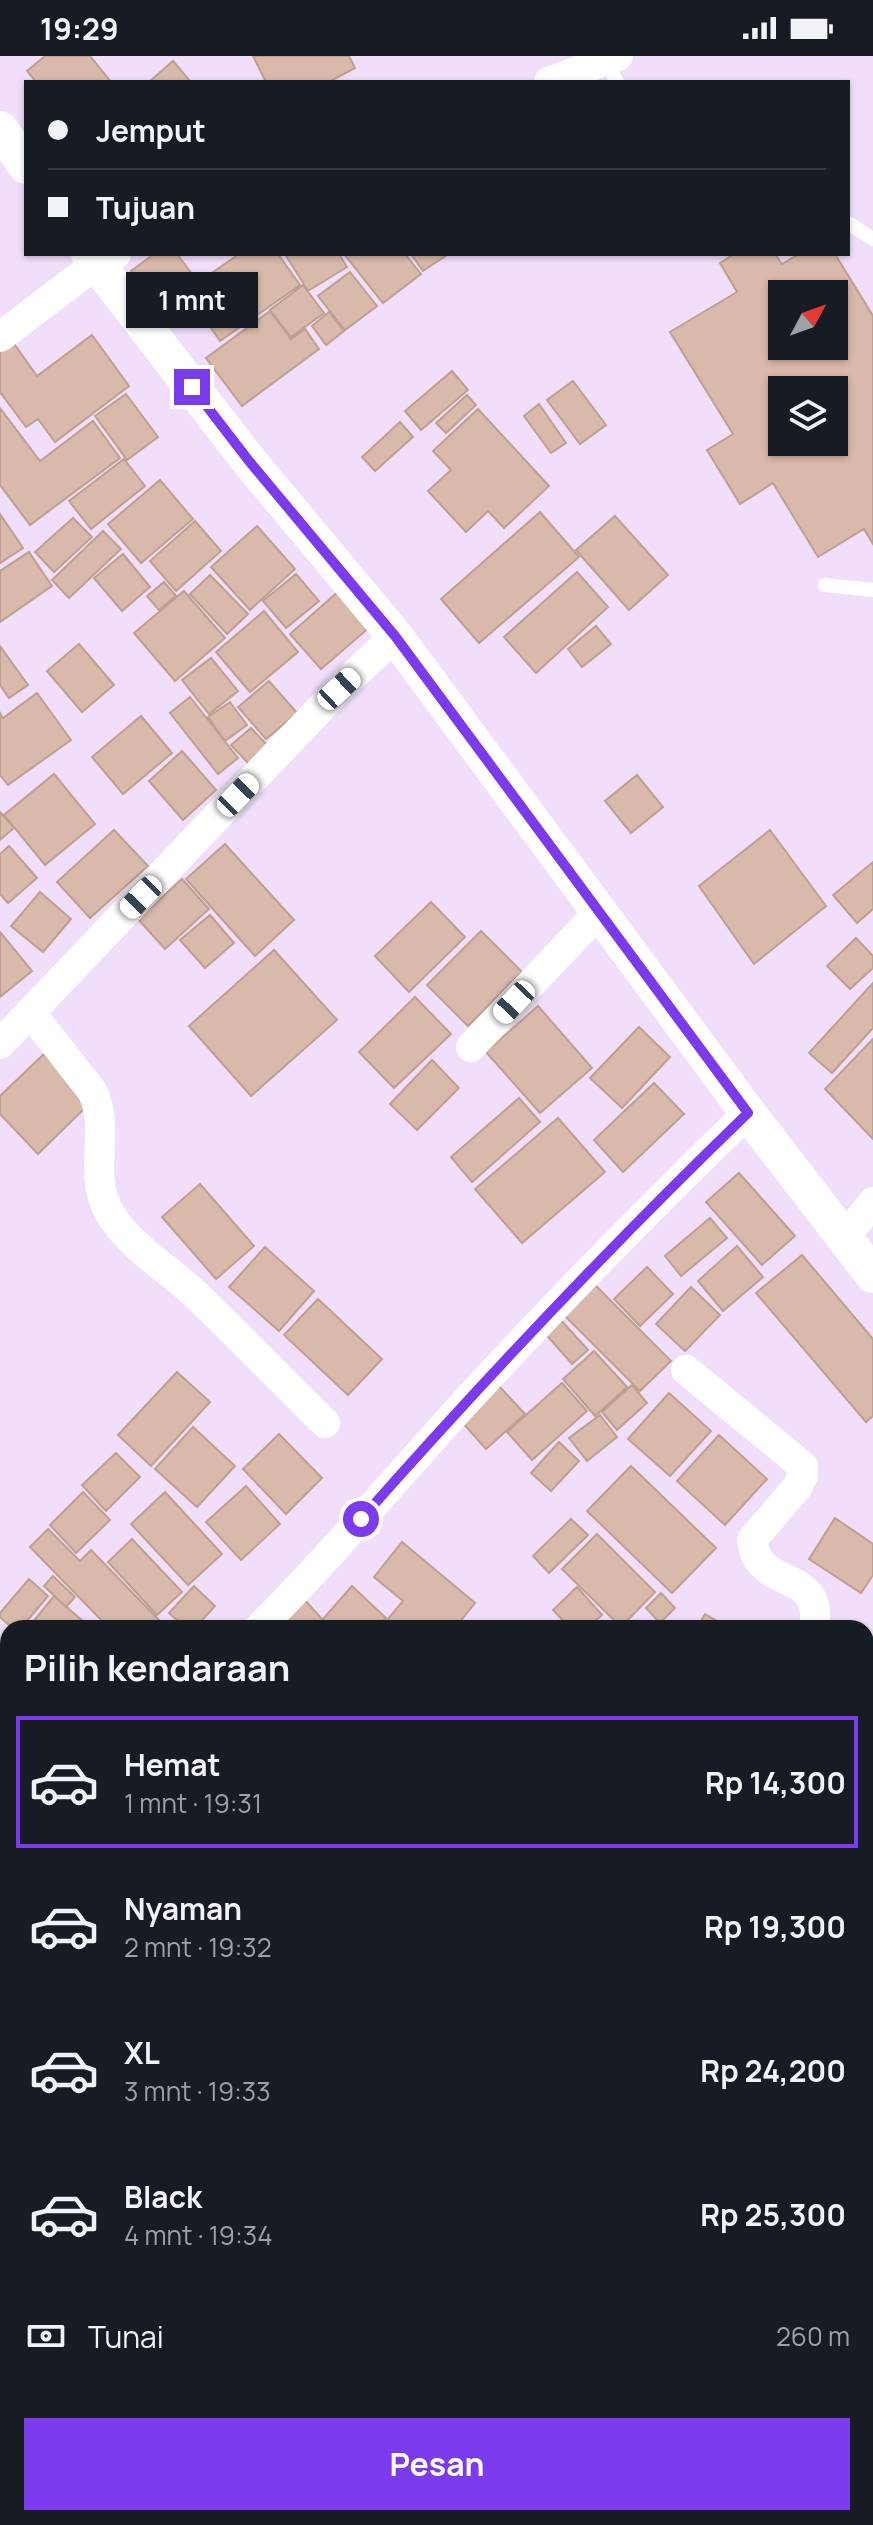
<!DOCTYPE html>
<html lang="id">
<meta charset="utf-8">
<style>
:root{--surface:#171b24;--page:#242831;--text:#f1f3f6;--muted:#9ea1a6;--line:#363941;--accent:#7c3aed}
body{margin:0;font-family:Manrope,sans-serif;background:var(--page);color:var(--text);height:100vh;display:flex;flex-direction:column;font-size:30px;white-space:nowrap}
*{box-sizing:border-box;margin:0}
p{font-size:26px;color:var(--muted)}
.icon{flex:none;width:44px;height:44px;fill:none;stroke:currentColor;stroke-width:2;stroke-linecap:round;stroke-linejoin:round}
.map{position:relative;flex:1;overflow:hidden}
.sheet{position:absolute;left:0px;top:1564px;width:874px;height:906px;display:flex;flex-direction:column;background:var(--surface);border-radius:24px 24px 0 0;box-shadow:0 2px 6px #0004}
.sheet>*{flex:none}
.guide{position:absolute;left:24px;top:24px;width:826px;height:176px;border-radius:0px;box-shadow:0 2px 6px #0004;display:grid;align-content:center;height:176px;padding:0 24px;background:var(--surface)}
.needle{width:52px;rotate:49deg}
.buttons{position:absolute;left:768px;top:224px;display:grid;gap:16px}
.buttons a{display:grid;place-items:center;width:80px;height:80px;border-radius:0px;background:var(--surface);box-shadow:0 2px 6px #0004;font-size:40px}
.end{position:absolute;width:36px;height:36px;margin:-18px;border:10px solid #7c3aed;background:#fff;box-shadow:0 0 0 4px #fff}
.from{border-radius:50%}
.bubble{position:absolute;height:56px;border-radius:0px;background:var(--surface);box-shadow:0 2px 6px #0004;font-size:26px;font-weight:700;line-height:56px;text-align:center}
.car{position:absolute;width:24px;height:48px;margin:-24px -12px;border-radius:10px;box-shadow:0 0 6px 2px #0007;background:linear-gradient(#fff 24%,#345 0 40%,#fff 0 76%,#345 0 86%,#fff 0)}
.guide b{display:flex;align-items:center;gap:28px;height:76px;font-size:30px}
.guide b+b{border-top:2px solid var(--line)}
.guide i{width:20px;height:20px;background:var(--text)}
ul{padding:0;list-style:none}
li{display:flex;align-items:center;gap:24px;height:132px;margin:0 16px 12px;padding:0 8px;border:4px solid transparent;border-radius:0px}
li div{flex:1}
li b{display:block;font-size:30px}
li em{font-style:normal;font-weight:700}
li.active{border-color:var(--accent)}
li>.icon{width:72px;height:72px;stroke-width:1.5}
h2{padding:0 24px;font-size:36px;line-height:96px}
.pay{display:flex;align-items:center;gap:20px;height:88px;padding:0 24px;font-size:30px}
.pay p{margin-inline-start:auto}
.button{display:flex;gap:16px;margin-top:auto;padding:16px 24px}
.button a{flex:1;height:92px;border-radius:0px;background:var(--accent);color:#fff;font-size:32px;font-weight:700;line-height:92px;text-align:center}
.status{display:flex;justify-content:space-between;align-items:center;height:56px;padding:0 40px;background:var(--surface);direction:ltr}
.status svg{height:22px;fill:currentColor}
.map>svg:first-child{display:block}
.building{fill:#d9b9a9;stroke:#bfa090;stroke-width:2;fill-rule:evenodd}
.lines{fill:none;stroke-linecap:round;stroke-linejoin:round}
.service{stroke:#fff;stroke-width:14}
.minor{stroke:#fff;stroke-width:30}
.tertiary{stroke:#fff;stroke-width:36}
.route{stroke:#7c3aed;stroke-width:10}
</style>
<div class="status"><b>19:29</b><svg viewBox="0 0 49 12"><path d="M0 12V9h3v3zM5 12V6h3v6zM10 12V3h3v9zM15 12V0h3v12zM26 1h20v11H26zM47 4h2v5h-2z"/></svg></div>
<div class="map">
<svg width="873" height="2469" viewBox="0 0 873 2469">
<rect width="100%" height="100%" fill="#f0defb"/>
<path class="building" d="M45 0H90L111 26H36L27 15Z
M253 0H349L355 12 329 26H266Z
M173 5 190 25 149 26Z
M154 198H177L192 218 155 246 131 215Z
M239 198H278L300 229 220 285 186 235Z
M285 198H339L347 211 308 235Z
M344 198H405L421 218 383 247Z
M411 198H447V199L423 215Z
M734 198H775L782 208 799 198H835L873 260V488L864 473 818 501 773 427 740 448 707 394 733 378 670 276 737 236 720 207ZM782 238H834V290H782ZM782 334H834V386H782Z
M350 216 377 250 345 274 318 240Z
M303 229 324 257 291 281 270 254Z
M270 255 291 283 305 273 319 293 242 350 206 302Z
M329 256 344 275 326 289 312 270Z
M92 279 129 330 55 386 38 363 26 371 0 336V294L12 285 37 320Z
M452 315 468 334 421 374 405 355Z
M573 325 606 369 580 388 547 344Z
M126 338 158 381 127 404 95 360Z
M467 339 476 349 446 377 436 367Z
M539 348 566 387 551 397 524 360Z
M0 352 40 405 93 365 120 402 30 469 0 429Z
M478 353 549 430 504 472 488 455 466 476 428 435 451 414 433 395Z
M400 366 413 381 375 415 362 401Z
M124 403 145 430 91 473 69 445Z
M160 424 193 463 141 507 108 468Z
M540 456 579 501 479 587 441 543Z
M0 458 23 492 0 507Z
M615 460 668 519 629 554 576 494Z
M73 462 92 481 54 516 35 496Z
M195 465 221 495 176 535 150 505Z
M257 470 295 513 250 554 211 511Z
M103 475 121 493 69 542 52 524Z
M29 496 52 530 0 566V515Z
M123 498 150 531 122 555 94 522Z
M577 516 608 551 536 617 504 581Z
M296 518 319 545 286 572 263 545Z
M210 519 248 558 227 578 190 538Z
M164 526 176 540 159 554 147 540Z
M340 534 371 570 321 613 290 578Z
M184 535 225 582 175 625 134 577Z
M264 555 298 596 250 636 216 596Z
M596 570 611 588 582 611 568 593Z
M79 588 114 629 82 656 47 615Z
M0 590 28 629 9 642 0 629Z
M211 602 238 635 209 658 182 624Z
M269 625 297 657 266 683 238 651Z
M37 637 71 684 8 729 0 719V657L3 662Z
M190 641 238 702 218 718 170 657Z
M230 646 247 669 225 685 208 661Z
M141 660 172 697 123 738 92 701Z
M251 672 268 690 249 708 231 689Z
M182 695 216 734 183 764 149 725Z
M54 718 95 768 45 809 4 759Z
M637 719 663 751 631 777 605 745Z
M0 756 14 772 0 784Z
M114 774 148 810 90 862 57 826Z
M770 774 826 850 754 908 699 830Z
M225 788 294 864 255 900 186 823Z
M9 790 37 822 8 847 0 838V798Z
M873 806V853L857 867 833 839Z
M182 823 209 853 165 893 138 863Z
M40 836 71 863 43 896 11 870Z
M431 846 465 881 409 936 375 900Z
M210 859 234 887 205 912 180 884Z
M481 875 522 916 468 970 427 929Z
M0 876 32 915 0 941Z
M856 882 873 900V912L850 933 827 910Z
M274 894 337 964 251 1040 189 970Z
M873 927V972L832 1017 809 997Z
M415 941 451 978 394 1032 359 996Z
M538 950 592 1012 540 1057 486 996Z
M639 971 670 1001 622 1052 590 1022Z
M873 983V1083L825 1033Z
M44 998 90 1047 38 1098 0 1058V1040Z
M432 1004 459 1032 417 1074 390 1048Z
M654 1027 684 1058 623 1116 594 1084Z
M519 1042 540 1066 472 1126 451 1101Z
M558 1062 605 1116 522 1187 475 1133Z
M739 1117 795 1180 762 1209 706 1146Z
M200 1128 254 1190 216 1223 162 1161Z
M710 1162 727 1182 681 1220 665 1200Z
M737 1190 763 1221 723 1255 698 1225Z
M265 1191 314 1235 279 1275 229 1231Z
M802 1199 873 1283V1360L866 1366 756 1237Z
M647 1211 673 1238 640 1270 614 1243Z
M593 1227 671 1305 640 1335 562 1257Z
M691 1231 720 1259 685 1295 656 1268Z
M318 1243 382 1303 348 1339 284 1279Z
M559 1262 588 1294 572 1308 543 1275Z
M594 1295 627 1331 595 1360 563 1323Z
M177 1316 210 1346 151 1410 118 1379Z
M562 1327 587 1355 532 1404 507 1376Z
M632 1329 647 1347 617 1374 602 1356Z
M499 1330 525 1358 486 1393 461 1365Z
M669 1337 711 1375 670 1420 628 1383Z
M600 1359 617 1381 587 1405 569 1382Z
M193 1371 235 1410 197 1451 155 1413Z
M279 1378 322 1422 286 1458 243 1413Z
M719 1379 767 1423 725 1469 677 1425Z
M559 1386 579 1405 551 1435 531 1417Z
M116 1397 140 1421 106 1455 82 1429Z
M631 1410 716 1492 672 1537 587 1455Z
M246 1430 280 1468 241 1504 206 1466Z
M83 1436 110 1464 76 1497 50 1469Z
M165 1436 222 1498 188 1529 131 1468Z
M835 1462 873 1488V1519L861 1537 809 1503Z
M571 1463 588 1479 549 1517 533 1500Z
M48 1473 80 1505 91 1494 159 1564 151 1572H109L30 1491Z
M597 1478 655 1536 621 1571 562 1513Z
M132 1483 182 1536 157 1559 108 1506Z
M402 1486 475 1547 455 1572H398L388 1563 403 1545 374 1521Z
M53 1520 75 1541 66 1551 44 1530Z
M29 1523 48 1540 21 1572H12L0 1561V1557Z
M194 1530 215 1550 195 1572H185L169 1557Z
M352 1530 386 1562 377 1572H333L323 1563Z
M577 1531 602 1559 588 1572H570L553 1554Z
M661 1537 675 1552 660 1567 646 1552Z
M54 1540 91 1572H28Z
M303 1542 330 1572H270Z
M705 1558 729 1572H697Z
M866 1584 873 1589V1623L866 1632Z
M0 1590 8 1597V1666L0 1660Z
M866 1637 873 1642V1660L866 1671Z
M0 1662 8 1669V1708L0 1702Z
M873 1813V1890L866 1885V1824Z
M0 1979 8 1989V2024L0 2030Z
M866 2000 873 2002V2072L866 2070Z
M866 2169 873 2172V2258L866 2254Z
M866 2266 873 2270V2347L866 2343Z
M8 2341V2400L0 2388V2346Z
M866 2402 873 2405V2460L866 2457Z
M8 2462H42L48 2469H0Z
M99 2462H133L125 2469H105Z
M252 2462H277L269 2469H258Z
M332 2462H359L353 2469H340Z
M619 2462H663L678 2469H616Z
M763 2462H808L805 2469H760Z
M814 2462H815L830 2469H811Z"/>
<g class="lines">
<path class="service" d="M606 5 617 26
M848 167 873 183
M825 529 873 534"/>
<path class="minor" d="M549 26 618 0
M0 281 96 208 116 198
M30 956 92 1035C111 1072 88 1116 108 1154 127 1189 166 1211 195 1238 239 1280 281 1324 325 1367
M0 988 339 633 395 580
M471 991 600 855
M845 1181 873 1146
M686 1314 803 1410V1419L798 1430 752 1484C757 1528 802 1517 813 1546 816 1554 815 1564 815 1572
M259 1572C329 1502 393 1426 460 1352 553 1251 649 1152 748 1057
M0 1808 8 1802
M866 1920 873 1924
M866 2369 873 2371
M0 2432 8 2427
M735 2469 738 2462"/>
<path class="tertiary" d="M0 73 26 110
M89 198 249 405 395 580 748 1057 873 1219"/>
</g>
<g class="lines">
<path class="route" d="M192 331 249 405 395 580 748 1057C613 1187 485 1323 361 1463"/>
</g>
</svg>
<div class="buttons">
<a><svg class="needle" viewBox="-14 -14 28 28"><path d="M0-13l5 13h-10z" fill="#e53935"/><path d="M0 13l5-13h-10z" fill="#9ea1a6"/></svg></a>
<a><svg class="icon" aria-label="layers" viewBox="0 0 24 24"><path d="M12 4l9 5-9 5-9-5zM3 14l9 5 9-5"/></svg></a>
</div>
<i class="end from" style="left:361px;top:1463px"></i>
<i class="end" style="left:192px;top:331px"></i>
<div class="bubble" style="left:126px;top:216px;width:132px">1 mnt</div>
<i class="car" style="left:339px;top:633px;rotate:47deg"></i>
<i class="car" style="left:238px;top:739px;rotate:44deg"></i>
<i class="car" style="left:141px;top:841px;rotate:224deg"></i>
<i class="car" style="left:514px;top:946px;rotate:223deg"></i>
<div class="guide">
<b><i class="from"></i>Jemput</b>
<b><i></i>Tujuan</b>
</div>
<section class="sheet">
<h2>Pilih kendaraan</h2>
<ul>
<li class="active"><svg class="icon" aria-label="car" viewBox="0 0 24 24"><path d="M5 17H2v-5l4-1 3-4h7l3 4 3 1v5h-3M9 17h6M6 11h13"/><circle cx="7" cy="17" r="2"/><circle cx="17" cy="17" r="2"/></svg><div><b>Hemat</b><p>1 mnt · 19:31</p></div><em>Rp 14,300</em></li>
<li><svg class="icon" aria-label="car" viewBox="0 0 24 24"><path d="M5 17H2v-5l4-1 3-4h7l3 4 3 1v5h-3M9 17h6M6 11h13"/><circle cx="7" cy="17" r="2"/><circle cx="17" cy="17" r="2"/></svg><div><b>Nyaman</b><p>2 mnt · 19:32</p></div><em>Rp 19,300</em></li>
<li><svg class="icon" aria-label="car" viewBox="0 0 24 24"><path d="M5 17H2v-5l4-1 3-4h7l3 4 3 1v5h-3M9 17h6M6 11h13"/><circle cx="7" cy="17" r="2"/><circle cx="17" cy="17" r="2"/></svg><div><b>XL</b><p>3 mnt · 19:33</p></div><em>Rp 24,200</em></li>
<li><svg class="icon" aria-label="car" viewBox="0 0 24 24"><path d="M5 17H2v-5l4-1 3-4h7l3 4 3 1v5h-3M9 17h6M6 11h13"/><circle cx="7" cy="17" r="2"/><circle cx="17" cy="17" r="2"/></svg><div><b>Black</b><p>4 mnt · 19:34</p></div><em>Rp 25,300</em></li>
</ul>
<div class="pay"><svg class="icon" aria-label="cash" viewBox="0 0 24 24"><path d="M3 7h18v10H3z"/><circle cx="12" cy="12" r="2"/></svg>Tunai<p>260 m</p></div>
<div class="button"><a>Pesan</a></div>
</section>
</div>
